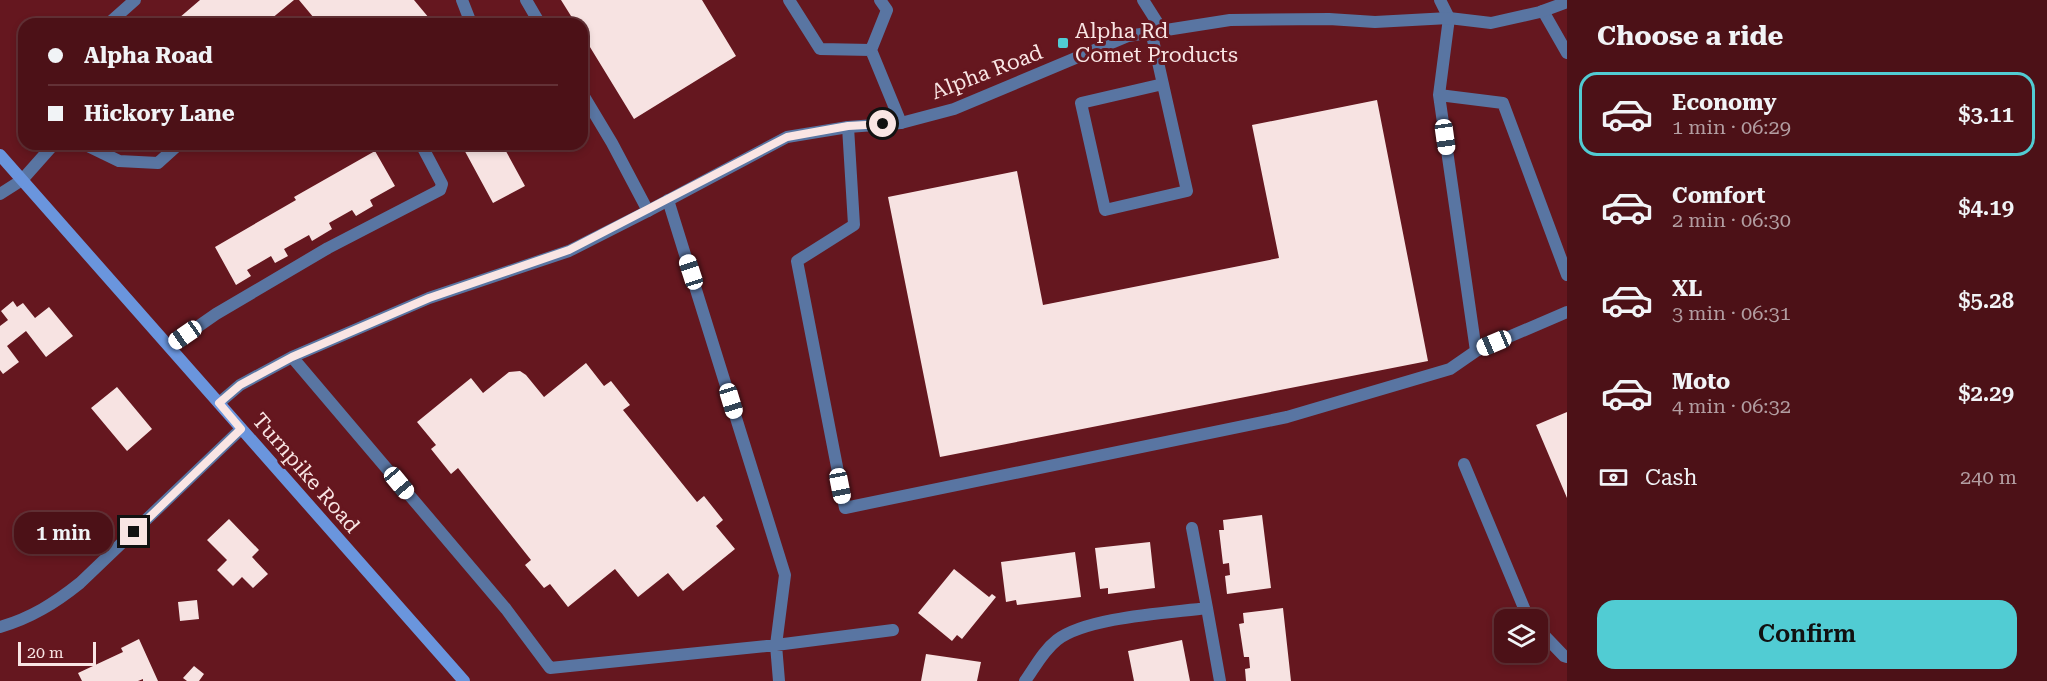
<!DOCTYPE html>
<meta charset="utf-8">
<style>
:root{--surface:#4c1117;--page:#561f24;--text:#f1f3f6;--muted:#b29da1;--line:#633136;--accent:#51ccd3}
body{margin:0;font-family:"Roboto Serif",serif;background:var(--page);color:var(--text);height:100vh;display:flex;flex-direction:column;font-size:22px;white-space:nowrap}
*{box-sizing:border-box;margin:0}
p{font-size:20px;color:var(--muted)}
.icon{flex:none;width:33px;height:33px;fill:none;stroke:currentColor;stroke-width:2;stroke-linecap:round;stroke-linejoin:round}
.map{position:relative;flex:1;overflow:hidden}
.side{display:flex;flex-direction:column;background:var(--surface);width:480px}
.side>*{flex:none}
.banner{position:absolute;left:18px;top:18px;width:570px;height:132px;border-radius:18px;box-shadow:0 3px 9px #0003,0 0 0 2px var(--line);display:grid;align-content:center;height:132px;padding:0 30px;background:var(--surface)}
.controls{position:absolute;left:1494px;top:609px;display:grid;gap:12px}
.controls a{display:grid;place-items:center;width:54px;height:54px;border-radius:12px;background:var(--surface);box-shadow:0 3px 9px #0003,0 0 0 2px var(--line);font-size:30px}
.scale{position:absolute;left:18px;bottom:15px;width:78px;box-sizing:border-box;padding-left:6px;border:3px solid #f9e5e4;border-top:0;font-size:16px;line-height:21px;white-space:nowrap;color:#f9e5e4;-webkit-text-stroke:4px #65171f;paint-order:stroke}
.end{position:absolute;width:27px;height:27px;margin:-14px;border:8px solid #f9e5e4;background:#111;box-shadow:0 0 0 3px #111}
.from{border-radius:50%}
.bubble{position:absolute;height:42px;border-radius:18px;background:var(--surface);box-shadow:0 3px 9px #0003,0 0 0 2px var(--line);font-size:20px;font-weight:600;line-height:42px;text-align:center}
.car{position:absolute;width:18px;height:36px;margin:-18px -9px;border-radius:8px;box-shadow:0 0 4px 2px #0007;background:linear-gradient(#fff 24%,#345 0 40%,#fff 0 76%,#345 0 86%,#fff 0)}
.banner b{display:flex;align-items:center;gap:21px;height:57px;font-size:22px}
.banner b+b{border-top:2px solid var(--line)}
.banner i{width:15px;height:15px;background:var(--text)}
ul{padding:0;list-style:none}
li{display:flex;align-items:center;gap:18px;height:84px;margin:0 12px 9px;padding:0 18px;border:3px solid transparent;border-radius:18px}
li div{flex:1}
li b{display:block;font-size:22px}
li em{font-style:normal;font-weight:600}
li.current{border-color:var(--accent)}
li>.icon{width:54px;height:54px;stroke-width:1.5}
h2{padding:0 30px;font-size:27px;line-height:72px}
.pay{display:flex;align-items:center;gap:15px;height:66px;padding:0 30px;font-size:22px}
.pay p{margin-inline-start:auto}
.cta{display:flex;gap:12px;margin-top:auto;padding:12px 30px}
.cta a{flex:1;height:69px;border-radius:18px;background:var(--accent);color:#111;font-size:24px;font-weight:600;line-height:69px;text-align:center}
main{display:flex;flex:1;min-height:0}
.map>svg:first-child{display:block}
.building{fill:#f7e3e2}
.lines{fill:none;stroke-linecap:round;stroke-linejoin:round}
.lane{stroke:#5975a2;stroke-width:12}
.street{stroke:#5975a2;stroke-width:12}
.secondary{stroke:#6a95dd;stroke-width:12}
.route{stroke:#f9e5e4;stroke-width:8}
.poi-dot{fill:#51ccd3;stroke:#65171f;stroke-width:2}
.labels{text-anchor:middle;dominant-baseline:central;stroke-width:6;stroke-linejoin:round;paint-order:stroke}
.poi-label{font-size:21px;fill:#f9e5e4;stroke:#65171f;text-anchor:start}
.street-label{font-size:21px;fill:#f9e5e4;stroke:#65171f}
</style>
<main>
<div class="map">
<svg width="1567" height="681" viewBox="0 0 1567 681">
<rect width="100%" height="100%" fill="#65171f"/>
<path class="building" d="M200 0H294L265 24H172Z
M299 0H414L434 24H319Z
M561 0H702L736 56 634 119 582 34V24H576Z
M1377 100 1428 361 940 457 888 197 1017 171 1043 305 1279 258 1252 125Z
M461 144H502L525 186 493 203Z
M375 151 395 186 370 200 373 206 356 216 352 210 329 223 332 229 312 241 309 235 284 249 288 256 275 263 271 256 247 270 251 276 236 285 215 247 296 200 294 197Z
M13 301 17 307 23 303 35 318 49 307 73 336 46 357 26 331 7 346 19 362 3 374 0 370V326L8 320 1 311Z
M586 363 604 386 611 381 630 405 623 410 697 502 704 496 723 520 716 526 735 549 683 591 668 573 638 597 615 569 568 607 550 584 544 588 525 565 531 560 458 468 451 474 431 449 436 445 417 422 471 378 483 393 509 372 520 371 526 375 544 397Z
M117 387 152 429 127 451 91 408Z
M1567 412V498L1536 425Z
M1262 515 1271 588 1227 594 1225 576 1230 575 1229 563 1223 564 1219 530H1224L1223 520Z
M229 519 259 550 252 557 268 574 253 588 242 577 233 586 217 570 227 560 207 540Z
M1150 542 1155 588 1108 594V588L1100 589 1095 548Z
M1075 552 1081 597 1017 605 1016 600 1006 602 1001 562Z
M954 569 989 597 992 594 996 597 962 639 957 635 952 641 918 613Z
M197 600 199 619 180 621 178 602Z
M1283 608 1291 681H1246L1245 669 1250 668 1249 657H1244L1239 624 1244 623 1243 613Z
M139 639 158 681H143V679L138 681H82L78 673 123 652 121 648Z
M1182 640 1190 681H1134L1128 651Z
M926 654 981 662 977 681H921Z
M194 666 204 674 199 681H187L183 678Z"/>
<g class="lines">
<path class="lane" d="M462 0 469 18 464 24
M526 0 540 24
M789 0 820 49 871 50
M880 0 887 10 871 50 901 123
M1143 0 1162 30
M1543 11 1567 53
M108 24 135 0
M1151 31 1187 191 1105 210 1081 103 1163 84
M1439 95 1503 103 1567 275
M848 127 854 225 797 261 845 508 1287 417 1450 369 1476 351 1439 95 1449 18 1440 0
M84 144 119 161 158 163 179 144
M22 180 54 144
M668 200 785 575 776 645 779 681
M170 346 216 314 328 248 440 190 442 184 423 148
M1476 351 1567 312
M292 357 506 609 550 668 776 645 893 630
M219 403 240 385 292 357 429 298 569 251 648 211 612 143 582 93
M1464 464 1529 620
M1538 629 1564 656 1567 657"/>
<path class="street" d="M0 194 22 180
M648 211 787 137 848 127 901 123 954 109 1128 36 1230 20 1329 19 1375 22 1449 18 1491 23 1540 12 1567 2
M1192 528 1207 608
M0 627C31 618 55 603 80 583L241 429
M1025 681C1035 667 1043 651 1057 640 1087 617 1168 613 1207 608L1220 681"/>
<path class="secondary" d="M0 155 464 681"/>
</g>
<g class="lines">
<path class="route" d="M134 532 241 429 219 403 240 385 292 357 429 298 569 250 787 137 848 126 883 124"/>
</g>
<rect class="poi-dot" x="1057" y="37" width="12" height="12" rx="3"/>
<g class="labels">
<g class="poi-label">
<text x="1075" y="31">Alpha Rd<tspan x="1075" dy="24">Comet Products</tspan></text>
</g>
<g class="street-label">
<text transform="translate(987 72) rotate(-21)">Alpha Road</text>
<text transform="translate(306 473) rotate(49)">Turnpike Road</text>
</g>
</g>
</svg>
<div class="controls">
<a><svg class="icon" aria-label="layers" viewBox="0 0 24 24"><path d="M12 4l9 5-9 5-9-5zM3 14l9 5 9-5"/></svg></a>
</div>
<div class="scale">20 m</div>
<i class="end from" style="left:883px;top:124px"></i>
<i class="end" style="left:134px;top:532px"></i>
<div class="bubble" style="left:14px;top:512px;width:99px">1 min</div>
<i class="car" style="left:1445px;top:137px;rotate:172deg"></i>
<i class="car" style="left:691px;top:272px;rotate:342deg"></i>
<i class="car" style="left:185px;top:335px;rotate:235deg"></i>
<i class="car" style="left:1494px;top:343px;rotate:247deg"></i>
<i class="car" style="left:731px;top:401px;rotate:163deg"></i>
<i class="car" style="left:399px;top:483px;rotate:140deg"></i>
<i class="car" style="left:840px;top:486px;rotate:169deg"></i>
<div class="banner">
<b><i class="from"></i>Alpha Road</b>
<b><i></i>Hickory Lane</b>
</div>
</div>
<section class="side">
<h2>Choose a ride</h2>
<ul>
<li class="current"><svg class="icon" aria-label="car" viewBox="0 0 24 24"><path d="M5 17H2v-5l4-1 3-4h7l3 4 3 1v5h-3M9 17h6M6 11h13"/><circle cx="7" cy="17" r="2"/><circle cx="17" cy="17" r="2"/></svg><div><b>Economy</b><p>1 min · 06:29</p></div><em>$3.11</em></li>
<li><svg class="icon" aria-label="car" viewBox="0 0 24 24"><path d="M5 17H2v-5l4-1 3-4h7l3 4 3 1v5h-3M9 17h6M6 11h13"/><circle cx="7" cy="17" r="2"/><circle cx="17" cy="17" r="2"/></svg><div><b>Comfort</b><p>2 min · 06:30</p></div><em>$4.19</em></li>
<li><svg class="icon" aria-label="car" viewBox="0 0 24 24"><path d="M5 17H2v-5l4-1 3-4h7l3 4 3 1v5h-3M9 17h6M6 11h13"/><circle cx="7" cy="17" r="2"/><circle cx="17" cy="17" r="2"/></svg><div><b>XL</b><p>3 min · 06:31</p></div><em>$5.28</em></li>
<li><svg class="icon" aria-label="car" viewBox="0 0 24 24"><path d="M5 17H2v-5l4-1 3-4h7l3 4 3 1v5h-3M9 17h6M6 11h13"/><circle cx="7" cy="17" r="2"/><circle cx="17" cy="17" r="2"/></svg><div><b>Moto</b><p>4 min · 06:32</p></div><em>$2.29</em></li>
</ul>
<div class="pay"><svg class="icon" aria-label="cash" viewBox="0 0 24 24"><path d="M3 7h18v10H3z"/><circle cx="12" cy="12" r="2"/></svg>Cash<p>240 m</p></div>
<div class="cta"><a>Confirm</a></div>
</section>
</main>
